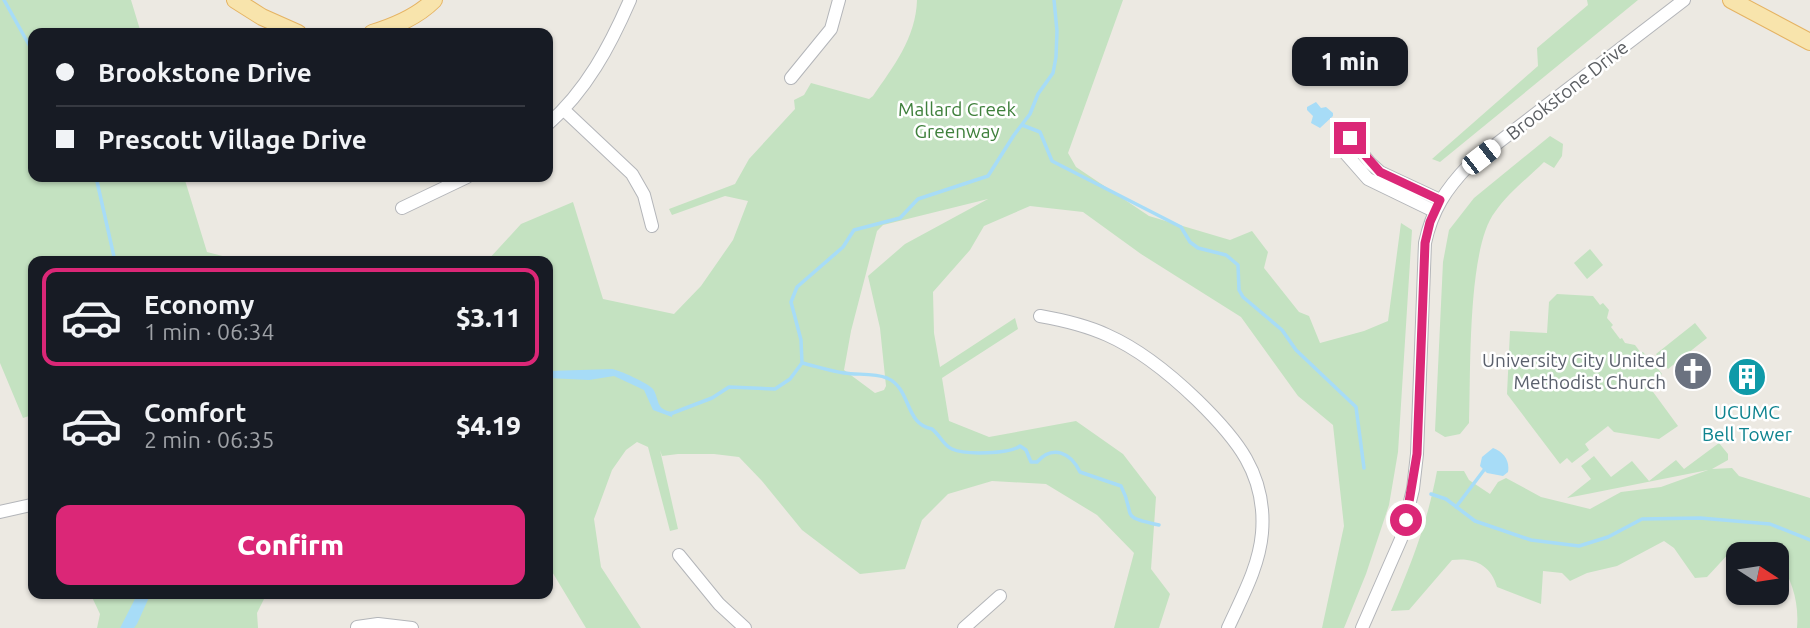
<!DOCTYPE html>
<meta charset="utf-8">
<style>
:root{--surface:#171b24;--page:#242831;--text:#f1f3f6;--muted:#9ea1a6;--line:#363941;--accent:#db2777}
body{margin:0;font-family:Ubuntu,sans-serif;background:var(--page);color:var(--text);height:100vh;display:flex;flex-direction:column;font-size:26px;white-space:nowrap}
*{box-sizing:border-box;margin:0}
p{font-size:23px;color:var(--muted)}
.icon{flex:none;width:38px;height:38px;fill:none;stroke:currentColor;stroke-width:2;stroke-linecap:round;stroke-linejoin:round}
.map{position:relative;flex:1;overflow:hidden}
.drawer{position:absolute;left:28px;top:256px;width:525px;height:343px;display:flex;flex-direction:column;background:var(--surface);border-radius:14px;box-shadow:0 2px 5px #0004}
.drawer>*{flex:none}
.hud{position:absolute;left:28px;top:28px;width:525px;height:154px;border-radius:14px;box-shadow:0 2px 5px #0004;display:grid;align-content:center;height:154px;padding:0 28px;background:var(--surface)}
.needle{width:46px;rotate:102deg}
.fabs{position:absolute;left:1726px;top:542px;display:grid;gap:14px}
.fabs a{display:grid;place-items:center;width:63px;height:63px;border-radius:14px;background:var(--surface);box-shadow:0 2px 5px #0004;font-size:35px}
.end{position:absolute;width:32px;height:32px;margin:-16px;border:9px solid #db2777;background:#fff;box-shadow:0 0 0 4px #fff}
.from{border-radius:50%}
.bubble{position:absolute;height:49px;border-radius:14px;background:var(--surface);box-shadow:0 2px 5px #0004;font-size:23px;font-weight:800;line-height:49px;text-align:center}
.car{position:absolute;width:21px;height:42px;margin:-21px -10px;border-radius:9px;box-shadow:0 0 5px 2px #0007;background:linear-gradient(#fff 24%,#345 0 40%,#fff 0 76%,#345 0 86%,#fff 0)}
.hud b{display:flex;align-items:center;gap:24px;height:66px;font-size:26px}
.hud b+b{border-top:2px solid var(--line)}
.hud i{width:18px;height:18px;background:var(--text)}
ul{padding:12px 0 0;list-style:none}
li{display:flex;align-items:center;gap:21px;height:98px;margin:0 14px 10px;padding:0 14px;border:4px solid transparent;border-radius:14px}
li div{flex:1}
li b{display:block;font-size:26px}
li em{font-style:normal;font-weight:800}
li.selected{border-color:var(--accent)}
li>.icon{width:63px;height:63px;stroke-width:1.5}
.button{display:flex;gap:14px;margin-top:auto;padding:14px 28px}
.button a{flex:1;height:80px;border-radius:14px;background:var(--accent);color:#fff;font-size:28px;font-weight:800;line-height:80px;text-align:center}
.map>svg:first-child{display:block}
.green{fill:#c4e2c1;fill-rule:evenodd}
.water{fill:#a7dcf7}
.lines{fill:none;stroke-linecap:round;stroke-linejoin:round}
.stream{stroke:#a7dcf7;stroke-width:3.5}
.minor-casing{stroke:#b3b5b9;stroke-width:14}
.major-casing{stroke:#e5b363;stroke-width:18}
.minor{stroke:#fff;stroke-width:12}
.major{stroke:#f8e4ac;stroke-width:16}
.route{stroke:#db2777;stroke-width:9}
.labels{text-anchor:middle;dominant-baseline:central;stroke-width:5;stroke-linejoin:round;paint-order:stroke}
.street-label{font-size:19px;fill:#5b5e62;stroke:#fff}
.park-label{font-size:19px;fill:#3f803c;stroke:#fff}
.worship-label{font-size:19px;fill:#5b616d;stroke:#fff;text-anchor:end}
.culture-label{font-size:19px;fill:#0d838f;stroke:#fff}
</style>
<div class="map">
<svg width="1810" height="628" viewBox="0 0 1810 628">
<rect width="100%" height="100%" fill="#ece9e2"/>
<path class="green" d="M0 0H131L141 33H33V177H184L207 252 242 261H33V421L29 416 23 418 0 363Z
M917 0H1123L1068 153 1076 167 1149 216 1230 240 1252 231 1268 252 1264 268 1299 312 1309 316 1320 343 1364 331 1388 321 1401 223 1412 230 1398 452 1389 505 1366 574 1344 628H1322L1344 526 1333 425 1298 396 1241 317 1141 254 1083 212 1030 206 984 226 970 250 933 292 934 333 940 367 1015 318 1018 329 942 378 949 421 989 437 1076 421 1123 454 1156 497 1151 569 1170 594 1159 628H1114L1134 553 1097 515 1046 484 992 481 948 494 922 520 905 569 860 574 802 530 762 481 739 457 714 454H678L662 456 660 450 678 529 670 531 648 447 637 442 626 450 612 470 594 519 601 567 641 628H586L548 565V261H487L521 224 573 202 603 299 674 314 701 286 733 240 748 201 725 196 672 215 669 209 735 184 749 159 795 109 794 100 804 95 811 83 869 99 873 96C893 67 916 38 917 0ZM988 199 905 244 868 276 880 328 886 386 884 390 875 393 844 370 851 331 877 231 883 225Z
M1587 0H1638L1440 162 1432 159 1538 66 1537 48 1588 5Z
M1550 136 1563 144 1562 156 1554 168 1544 162C1528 178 1508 193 1495 212 1467 248 1471 374 1469 423L1460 434 1445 437 1435 431 1443 262 1449 230 1474 198Z
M1590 249 1603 265 1587 279 1574 263Z
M1557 294 1593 296 1600 305 1603 303 1609 310 1607 318 1613 325 1611 327 1620 339 1622 338 1625 343 1635 345 1641 353 1643 352 1648 358 1649 357 1662 374 1648 385 1678 426 1659 439 1614 432 1608 426 1585 444 1589 450 1572 463 1567 458 1560 464 1507 394 1510 331 1547 333 1549 302Z
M1695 323 1707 338 1668 369 1656 354Z
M1719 443 1728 454V460L1712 469 1732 468 1739 476 1810 498V628H1797C1800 594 1786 561 1759 542L1732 550 1707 577 1695 578 1674 548 1664 541 1617 566 1587 573 1570 581 1562 573 1543 571 1541 604 1497 587C1491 565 1474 557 1452 560L1409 610 1391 611C1412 562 1427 524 1437 471H1464L1469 480 1490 494 1498 482 1506 478 1541 497 1590 509 1621 492 1661 487 1708 470 1567 498 1591 479 1581 466 1594 456 1611 477 1632 461 1649 481 1676 460 1684 469Z
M90 593H267L257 613 258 628H97L100 614Z"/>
<path class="water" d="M1316 102 1321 108 1326 107 1333 113V116L1320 128 1311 123 1313 116 1307 110V107Z
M612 369C619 370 648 383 653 389 660 400 655 410 673 412L672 417 653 410 644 390 614 376 589 380 548 378V371Z
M1493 448C1504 452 1510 461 1508 472L1503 476 1487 473 1480 466 1482 457Z
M138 593H151L137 624 134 628H120Z"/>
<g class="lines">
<path class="stream" d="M4 0 33 52
M1022 125 1040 132 1052 161 1181 227 1190 242 1198 248 1226 255 1238 265 1239 290 1243 297 1282 330 1296 350 1356 407 1364 468
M96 177 115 261
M802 363C815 366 830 371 844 373 858 375 874 373 887 378 912 389 904 424 932 429 940 435 943 445 952 449 965 455 1009 454 1020 446L1026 450 1031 462H1037C1053 444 1071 453 1080 472L1121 486C1137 517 1117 516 1159 525
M670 414 712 398 729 387 775 389 790 379 802 363 801 340 791 302 797 287 843 247 854 230 900 218 918 199 988 176 1014 135 1030 114 1038 94 1053 73 1056 57 1057 31 1054 0
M1431 494 1446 499 1475 521 1531 540 1579 546 1608 537 1642 519 1700 518 1770 524 1810 540
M1456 507 1484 470"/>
<defs>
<path id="minor" d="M791 78 831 29 839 0
M564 110 632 174 644 195 652 226
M548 124C586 91 610 46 630 0
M1350 138 1370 163 1380 172 1440 200
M1339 146 1368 179 1434 211
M402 208 467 177
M1040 316C1063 320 1085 325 1107 335 1141 350 1170 374 1197 400 1236 438 1267 474 1262 533 1259 567 1242 597 1228 628
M0 512 31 505
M679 555 719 604 745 628
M357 627 378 624 412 628
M964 628 1000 596
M1362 628 1401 539 1413 489 1417 454 1425 243C1432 210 1446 189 1469 165L1684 0"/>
<path id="major" d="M235 0 262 17 298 33
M1731 0 1810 42
M372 33C395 26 417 17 434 0"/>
</defs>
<use href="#minor" class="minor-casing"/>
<use href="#major" class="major-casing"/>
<use href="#minor" class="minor"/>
<use href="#major" class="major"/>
</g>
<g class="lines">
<path class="route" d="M1350 138 1380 172 1440 200 1430 222 1425 243 1417 454 1406 520"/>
</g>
<defs>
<symbol id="church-disc" viewBox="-11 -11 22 22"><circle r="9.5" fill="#6b7280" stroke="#fff"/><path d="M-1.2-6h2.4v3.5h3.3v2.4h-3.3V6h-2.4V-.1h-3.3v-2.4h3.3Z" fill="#fff"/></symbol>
<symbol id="building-disc" viewBox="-11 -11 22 22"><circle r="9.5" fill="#0f9aa8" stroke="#fff"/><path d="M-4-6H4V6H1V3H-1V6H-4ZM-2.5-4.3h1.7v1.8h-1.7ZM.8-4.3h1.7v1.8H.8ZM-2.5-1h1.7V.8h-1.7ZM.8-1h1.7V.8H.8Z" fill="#fff"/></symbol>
</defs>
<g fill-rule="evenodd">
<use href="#church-disc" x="1671" y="349" width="44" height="44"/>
<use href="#building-disc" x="1725" y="355" width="44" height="44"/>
</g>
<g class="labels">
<g class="street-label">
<text transform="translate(1567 90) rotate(-38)">Brookstone Drive</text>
</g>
<g class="park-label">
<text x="957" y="109">Mallard Creek<tspan x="957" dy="22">Greenway</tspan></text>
</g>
<g class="worship-label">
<text x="1666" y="360">University City United<tspan x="1666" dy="22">Methodist Church</tspan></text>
</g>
<g class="culture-label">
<text x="1747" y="412">UCUMC<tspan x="1747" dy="22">Bell Tower</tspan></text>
</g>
</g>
</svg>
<div class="fabs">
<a><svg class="needle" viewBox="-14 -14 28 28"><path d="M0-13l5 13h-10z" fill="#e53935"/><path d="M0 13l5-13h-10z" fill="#9ea1a6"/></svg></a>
</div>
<i class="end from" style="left:1406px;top:520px"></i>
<i class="end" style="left:1350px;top:138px"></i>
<div class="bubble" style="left:1292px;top:37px;width:116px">1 min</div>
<i class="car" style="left:1481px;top:157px;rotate:52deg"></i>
<div class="hud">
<b><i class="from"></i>Brookstone Drive</b>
<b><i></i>Prescott Village Drive</b>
</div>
<section class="drawer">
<ul>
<li class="selected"><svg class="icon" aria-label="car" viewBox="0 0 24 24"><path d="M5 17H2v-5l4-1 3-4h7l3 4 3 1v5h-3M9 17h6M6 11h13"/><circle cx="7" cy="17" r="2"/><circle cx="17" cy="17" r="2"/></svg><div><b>Economy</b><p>1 min · 06:34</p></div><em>$3.11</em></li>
<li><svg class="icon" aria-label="car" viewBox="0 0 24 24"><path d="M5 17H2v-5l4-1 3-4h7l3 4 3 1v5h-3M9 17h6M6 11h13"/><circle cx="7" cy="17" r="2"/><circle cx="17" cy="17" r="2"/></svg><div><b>Comfort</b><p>2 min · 06:35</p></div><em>$4.19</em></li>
</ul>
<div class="button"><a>Confirm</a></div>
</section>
</div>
